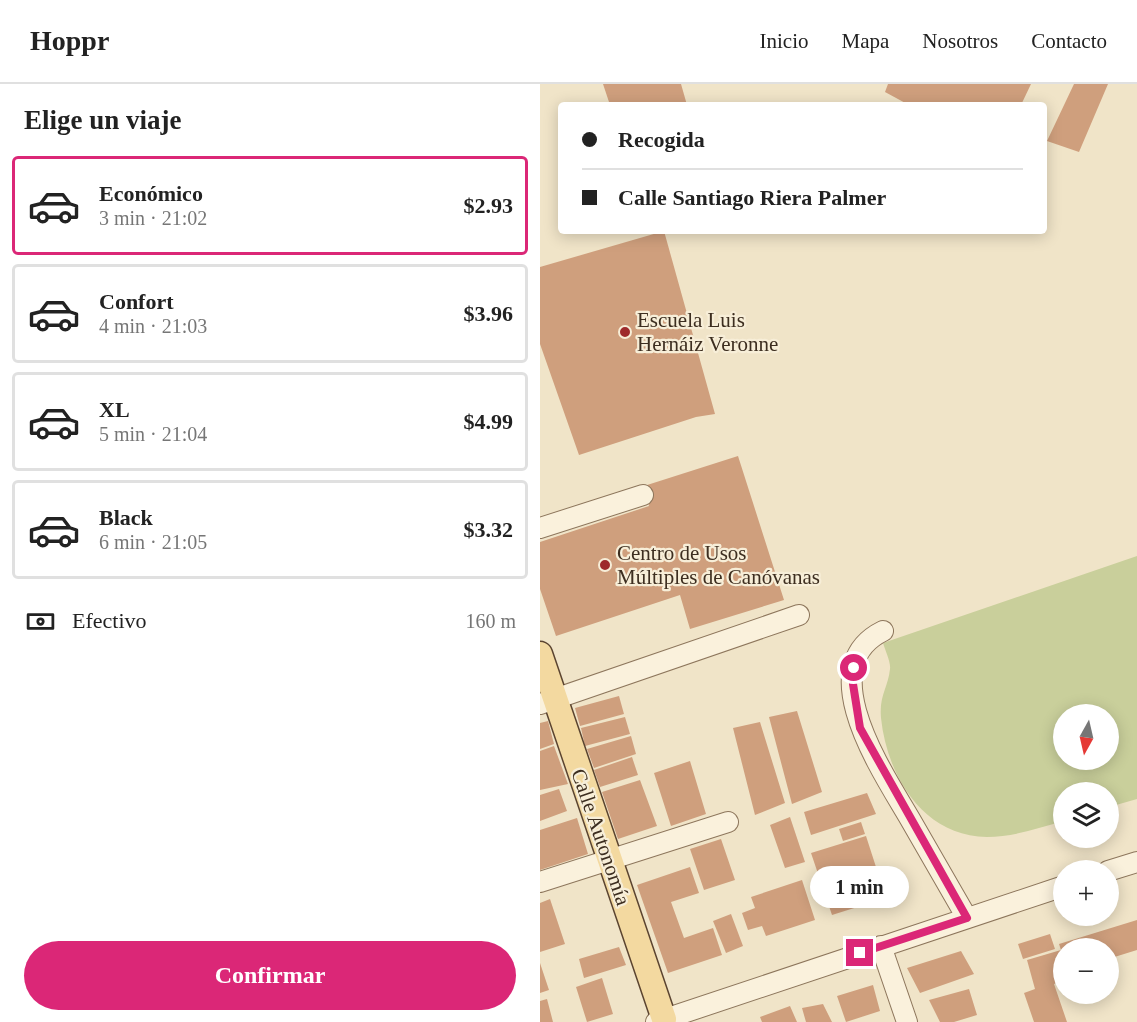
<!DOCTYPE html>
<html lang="es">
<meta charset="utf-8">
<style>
:root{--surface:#fff;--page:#f2f2f2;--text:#222;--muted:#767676;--line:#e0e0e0;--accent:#db2777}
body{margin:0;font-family:"Times New Roman",serif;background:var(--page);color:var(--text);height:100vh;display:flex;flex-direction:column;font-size:22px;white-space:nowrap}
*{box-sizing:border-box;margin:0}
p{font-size:20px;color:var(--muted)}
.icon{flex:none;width:33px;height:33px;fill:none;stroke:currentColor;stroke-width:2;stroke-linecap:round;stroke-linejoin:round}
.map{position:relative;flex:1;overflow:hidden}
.panel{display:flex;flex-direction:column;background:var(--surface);width:540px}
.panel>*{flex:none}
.guide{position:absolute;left:18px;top:18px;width:489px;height:132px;border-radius:6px;box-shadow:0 3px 15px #0003;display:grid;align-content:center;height:132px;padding:0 24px;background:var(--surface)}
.needle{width:39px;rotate:188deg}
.buttons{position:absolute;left:513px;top:620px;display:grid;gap:12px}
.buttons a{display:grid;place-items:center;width:66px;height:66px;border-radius:50%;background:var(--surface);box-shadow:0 3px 15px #0003;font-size:30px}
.end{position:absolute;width:27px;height:27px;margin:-14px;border:8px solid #db2777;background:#fff;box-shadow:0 0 0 3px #fff}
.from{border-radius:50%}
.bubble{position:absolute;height:42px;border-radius:21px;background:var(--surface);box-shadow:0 3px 15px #0003;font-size:20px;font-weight:800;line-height:42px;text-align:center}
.guide b{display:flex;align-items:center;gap:21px;height:57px;font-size:22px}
.guide b+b{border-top:2px solid var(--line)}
.guide i{width:15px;height:15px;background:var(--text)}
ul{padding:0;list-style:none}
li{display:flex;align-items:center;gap:18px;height:99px;margin:0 12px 9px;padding:0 12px;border:3px solid var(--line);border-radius:6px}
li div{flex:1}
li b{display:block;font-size:22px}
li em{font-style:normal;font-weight:800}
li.active{border-color:var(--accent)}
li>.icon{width:54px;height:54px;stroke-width:1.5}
h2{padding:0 24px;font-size:27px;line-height:72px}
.pay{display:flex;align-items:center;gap:15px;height:66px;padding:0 24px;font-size:22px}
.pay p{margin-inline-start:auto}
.button{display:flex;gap:12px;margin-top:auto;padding:12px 24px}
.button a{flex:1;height:69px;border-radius:36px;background:var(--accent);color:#fff;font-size:24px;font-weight:800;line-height:69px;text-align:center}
header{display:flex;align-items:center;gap:36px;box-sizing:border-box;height:84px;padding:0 30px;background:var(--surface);border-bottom:2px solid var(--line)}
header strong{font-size:28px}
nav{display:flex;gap:33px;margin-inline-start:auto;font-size:21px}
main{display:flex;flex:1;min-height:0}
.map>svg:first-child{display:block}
.green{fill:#c9cf9b;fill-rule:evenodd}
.building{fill:#cf9f7d}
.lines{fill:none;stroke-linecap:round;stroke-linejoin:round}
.minor-casing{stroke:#8d765c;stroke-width:22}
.major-casing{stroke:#5b4430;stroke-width:27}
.minor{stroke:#faf1dc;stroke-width:20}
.major{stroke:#f3d9a0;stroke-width:24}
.route{stroke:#db2777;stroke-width:8}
.poi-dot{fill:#9e2a2b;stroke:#f7eed8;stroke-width:2}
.labels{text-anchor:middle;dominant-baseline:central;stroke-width:4.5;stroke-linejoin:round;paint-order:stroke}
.poi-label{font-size:21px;fill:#3d2e20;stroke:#f7eed8;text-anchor:start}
.street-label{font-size:21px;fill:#3d2e20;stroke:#f7eed8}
</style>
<header>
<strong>Hoppr</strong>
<nav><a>Inicio</a><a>Mapa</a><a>Nosotros</a><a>Contacto</a></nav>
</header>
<main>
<section class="panel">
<h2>Elige un viaje</h2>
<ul>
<li class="active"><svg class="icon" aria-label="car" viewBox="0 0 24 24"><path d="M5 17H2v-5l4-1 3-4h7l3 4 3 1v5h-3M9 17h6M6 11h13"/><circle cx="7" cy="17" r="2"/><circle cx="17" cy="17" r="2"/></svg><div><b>Económico</b><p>3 min · 21:02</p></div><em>$2.93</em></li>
<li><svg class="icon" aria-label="car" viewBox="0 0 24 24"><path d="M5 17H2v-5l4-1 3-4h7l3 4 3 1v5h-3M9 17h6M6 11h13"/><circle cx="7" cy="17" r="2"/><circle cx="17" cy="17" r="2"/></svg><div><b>Confort</b><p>4 min · 21:03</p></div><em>$3.96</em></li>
<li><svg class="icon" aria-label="car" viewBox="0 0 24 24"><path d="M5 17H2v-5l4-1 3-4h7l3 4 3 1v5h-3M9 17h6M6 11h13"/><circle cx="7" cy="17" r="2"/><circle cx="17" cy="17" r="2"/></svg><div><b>XL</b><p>5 min · 21:04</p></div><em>$4.99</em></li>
<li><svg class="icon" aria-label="car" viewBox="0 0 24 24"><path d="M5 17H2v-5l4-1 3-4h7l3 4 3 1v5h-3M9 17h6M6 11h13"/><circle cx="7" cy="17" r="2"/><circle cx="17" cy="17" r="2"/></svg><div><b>Black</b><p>6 min · 21:05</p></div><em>$3.32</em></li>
</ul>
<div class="pay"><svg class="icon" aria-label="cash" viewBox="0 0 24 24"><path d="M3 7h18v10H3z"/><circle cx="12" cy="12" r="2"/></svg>Efectivo<p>160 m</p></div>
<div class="button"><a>Confirmar</a></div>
</section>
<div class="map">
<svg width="597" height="938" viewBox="0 0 597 938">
<rect width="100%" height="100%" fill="#f0e4c8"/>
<path class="green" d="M597 472V715L569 723 568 708H524L523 737C499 744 473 753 447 753 383 752 347 692 341 634 339 611 348 604 350 585 351 578 345 566 343 559ZM524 630H568V675H524Z"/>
<path class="building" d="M63 0H141L147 21H70Z
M348 0H491L481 21H369L345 8Z
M534 0H568L539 68 507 57Z
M124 147 175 330 156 333 39 371 0 260V183Z
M198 372 244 516 150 545 140 511 16 552 0 505V458L109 422 104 402Z
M79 612 84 630 40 642 35 624Z
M257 627 282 708 252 720 229 633Z
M85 633 90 650 45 662 41 644Z
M8 637 14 660 0 665V639Z
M220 638 245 719 215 731 193 644Z
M91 652 96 670 54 684 47 665Z
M14 662 28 700 0 706V667Z
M92 673 98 691 60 703 54 686Z
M150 677 166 730 131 742 114 689Z
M100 696 117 742 78 755 62 708Z
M19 705 27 727 0 737V711Z
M327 709 336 730 271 751 264 728Z
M250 733 265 778 245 784 230 741Z
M37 734 48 770 0 786V746Z
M321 738 325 750 303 757 299 745Z
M326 752 346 814 292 831 271 769Z
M181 755 195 796 164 806 150 765Z
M150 783 159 809 131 818 144 854 173 844 182 871 128 889 97 801Z
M262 796 275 836 226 852 222 842 208 846 202 829 215 824 211 813Z
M10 815 25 860 0 868V819Z
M191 830 203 862 186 869 173 837Z
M597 836V866L568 875V864H524V897L514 900 527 938H494L484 909 495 905 487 876 521 866 519 860Z
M510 850 515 865 483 875 478 860Z
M79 863 86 881 44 894 39 875Z
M421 867 434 890 380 909 367 884Z
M0 879 9 906 0 909Z
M62 894 73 930 47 938 36 903Z
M333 901 340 927 306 938 297 912Z
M429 905 437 931 414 938H400L389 916Z
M7 915 13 938H0V917Z
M283 920 292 938H266L262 924Z
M250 922 257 938H222L220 933Z"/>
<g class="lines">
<defs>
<path id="minor" d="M0 444 103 411
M343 547C270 583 344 690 370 735 389 768 408 801 427 834
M0 620 259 531
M568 787 597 778
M0 798 188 738
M341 862 367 938
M116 938 524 802"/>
<path id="major" d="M0 570 124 935"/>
</defs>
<use href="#minor" class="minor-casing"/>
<use href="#major" class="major-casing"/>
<use href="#minor" class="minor"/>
<use href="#major" class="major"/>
</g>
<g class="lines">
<path class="route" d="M314 584 313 600 320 644 427 834 320 869"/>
</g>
<g class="poi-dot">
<circle cx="85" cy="248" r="6"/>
<circle cx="65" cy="481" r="6"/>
</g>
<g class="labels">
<g class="poi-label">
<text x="97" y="236">Escuela Luis<tspan x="97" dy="24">Hernáiz Veronne</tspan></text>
<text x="77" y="469">Centro de Usos<tspan x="77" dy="24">Múltiples de Canóvanas</tspan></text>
</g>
<g class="street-label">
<text transform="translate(61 753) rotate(71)">Calle Autonomía</text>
</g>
</g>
</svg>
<div class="buttons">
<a><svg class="needle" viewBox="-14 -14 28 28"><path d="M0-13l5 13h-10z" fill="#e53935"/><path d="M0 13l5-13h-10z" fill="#767676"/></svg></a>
<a><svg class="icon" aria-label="layers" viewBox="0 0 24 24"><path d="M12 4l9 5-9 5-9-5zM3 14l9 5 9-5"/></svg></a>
<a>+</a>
<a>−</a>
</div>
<i class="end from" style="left:314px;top:584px"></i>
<i class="end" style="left:320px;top:869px"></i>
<div class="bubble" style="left:270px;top:782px;width:99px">1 min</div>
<div class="guide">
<b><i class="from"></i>Recogida</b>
<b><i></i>Calle Santiago Riera Palmer</b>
</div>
</div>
</main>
